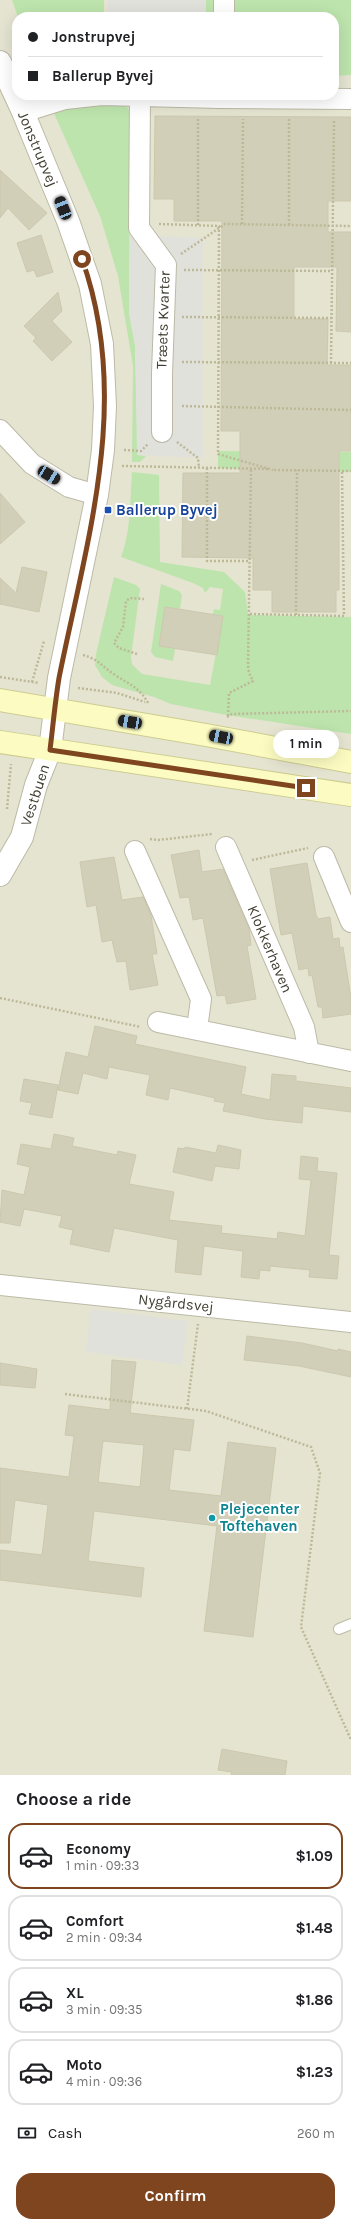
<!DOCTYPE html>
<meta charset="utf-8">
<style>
:root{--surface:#fff;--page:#f2f2f2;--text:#202124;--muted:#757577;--line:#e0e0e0;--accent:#7e451f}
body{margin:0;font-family:Karla,sans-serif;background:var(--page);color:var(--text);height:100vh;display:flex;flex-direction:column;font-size:15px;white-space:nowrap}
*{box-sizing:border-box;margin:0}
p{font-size:13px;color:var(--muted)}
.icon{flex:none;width:22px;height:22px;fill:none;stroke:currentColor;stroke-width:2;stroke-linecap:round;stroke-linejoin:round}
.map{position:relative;height:1775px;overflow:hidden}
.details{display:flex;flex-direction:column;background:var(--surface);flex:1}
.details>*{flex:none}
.banner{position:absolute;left:12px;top:12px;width:327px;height:88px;border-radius:16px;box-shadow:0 4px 16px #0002;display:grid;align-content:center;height:88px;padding:0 16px;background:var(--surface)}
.end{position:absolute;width:18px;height:18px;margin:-9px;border:5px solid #7e451f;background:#fff;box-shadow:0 0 0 2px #fff}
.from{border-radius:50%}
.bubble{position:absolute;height:28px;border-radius:14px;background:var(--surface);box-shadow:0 4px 16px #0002;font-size:13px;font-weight:700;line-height:28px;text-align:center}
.car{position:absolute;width:12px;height:24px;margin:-12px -6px;border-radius:5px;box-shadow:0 0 3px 1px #0007;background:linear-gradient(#222 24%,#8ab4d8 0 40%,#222 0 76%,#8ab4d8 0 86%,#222 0)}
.banner b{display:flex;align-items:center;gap:14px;height:38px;font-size:15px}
.banner b+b{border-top:1px solid var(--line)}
.banner i{width:10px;height:10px;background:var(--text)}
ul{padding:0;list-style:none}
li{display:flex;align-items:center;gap:12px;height:66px;margin:0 8px 6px;padding:0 8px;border:2px solid var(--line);border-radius:16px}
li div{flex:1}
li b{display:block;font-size:15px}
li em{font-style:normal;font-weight:700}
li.on{border-color:var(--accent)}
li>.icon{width:36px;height:36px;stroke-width:1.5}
h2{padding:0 16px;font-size:18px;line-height:48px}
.pay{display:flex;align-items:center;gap:10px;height:44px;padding:0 16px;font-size:15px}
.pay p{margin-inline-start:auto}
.button{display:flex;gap:8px;margin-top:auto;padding:8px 16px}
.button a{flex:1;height:46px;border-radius:16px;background:var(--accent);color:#fff;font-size:16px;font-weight:700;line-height:46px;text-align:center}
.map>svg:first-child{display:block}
.residential{fill:#e5e4d1;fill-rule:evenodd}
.green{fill:#bde4ad}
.parking{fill:#e1e1dc}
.building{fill:#d2cfb9;stroke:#ccc8ad;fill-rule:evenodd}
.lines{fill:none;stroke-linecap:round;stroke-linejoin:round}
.service-casing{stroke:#bcbaa6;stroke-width:12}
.minor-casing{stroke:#bcbaa6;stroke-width:22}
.tertiary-casing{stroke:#bcbaa6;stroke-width:24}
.secondary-casing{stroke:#cdcc92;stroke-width:24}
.path{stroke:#bdb998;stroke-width:2.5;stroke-dasharray:2 2;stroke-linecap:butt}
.service{stroke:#fff;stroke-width:10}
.minor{stroke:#fff;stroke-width:20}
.tertiary{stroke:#fff;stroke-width:22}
.secondary{stroke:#fcfcc2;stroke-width:22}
.route{stroke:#7e451f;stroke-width:5}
.transit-dot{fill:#1a4fb4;stroke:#fff;stroke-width:1.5}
.culture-dot{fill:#0f9aa8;stroke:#fff;stroke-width:1.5}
.labels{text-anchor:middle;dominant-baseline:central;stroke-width:4;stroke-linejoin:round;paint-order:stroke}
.street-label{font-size:15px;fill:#424034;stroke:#fff}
.transit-label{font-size:15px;font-weight:bold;fill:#164399;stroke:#fff;text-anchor:start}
.culture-label{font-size:15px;font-weight:bold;fill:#0d838f;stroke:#fff;text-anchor:start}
</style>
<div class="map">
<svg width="351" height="1775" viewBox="0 0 351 1775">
<rect width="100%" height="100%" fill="#f1f0e3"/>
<path class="residential" d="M0 0H351V1775H0ZM17 17H334V95H17Z"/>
<path class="green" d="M12 0H104V17H18Z
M206 0H351V75L334 76V17H206Z
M121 103 128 108 130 115 129 313 135 345 138 455 146 456 140 462H132L133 366 118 276 100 216 52 109Z
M218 451 351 452V472L218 468Z
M132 472 159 475 160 562 224 572 245 592 248 615 351 617V734L221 714 171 704 154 697 112 685 102 677 95 665 96 654 114 577 136 585 140 589 131 657 132 664 142 674 210 685 223 616 213 614 214 609 220 610 223 589 210 587 205 593 203 588 193 583 121 557C131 531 130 499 132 472Z
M161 584 179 591 182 595 180 609 165 607 159 646 175 649 173 661 155 657 151 652Z"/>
<path class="parking" d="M108 0H206V17H108Z
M130 235 203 238V458L137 455 135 345 129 313Z
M91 1309 187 1321 182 1365 86 1352Z"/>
<path class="building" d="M155 116 351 117V201H328V232H351V332L336 331 337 267H294V319H328L327 365H351V451H339V590H336V612H272V590H253V558L182 557 183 473H240V431H221L222 221H174V199H154Z
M0 170 47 213 29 230 8 208 0 218Z
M41 235 53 272 37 277 34 270 27 272 17 243Z
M58 292 62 311 52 321 72 342 52 361 33 341 36 338 24 326Z
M0 493 25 522 0 544Z
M22 567 47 572 39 612 0 604V578L16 593Z
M165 607 223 616 217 655 159 646Z
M199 850 202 872 223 869 249 929 251 945 247 946 256 999 227 1004 225 995 217 996 203 918 193 920 189 897 180 898 171 855Z
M114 857 122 900 143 897 151 915 157 954H152L158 985 130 990 126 961 117 962 112 940 102 942 96 905 87 907 80 862Z
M307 863 316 915 318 919 330 917 333 939 339 938 340 948 343 947 351 998V1014L323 1018 322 1007H318L312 975 309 976 308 968 299 970 292 933 281 935 270 869Z
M95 1026 137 1036 135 1044 246 1067 241 1094 270 1100 272 1074 296 1076V1081L351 1088V1112L303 1106 302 1123 265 1119 223 1111 225 1103 214 1101 215 1098 170 1088 168 1100 146 1095 150 1075 109 1067 107 1079 83 1073 78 1094 58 1090 66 1052 88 1057Z
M24 1079 58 1085 52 1118 29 1114 32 1103 20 1101Z
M54 1134 74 1138 72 1146 117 1155 118 1151 136 1155 129 1184 174 1192 169 1220 222 1226 221 1233 277 1239 278 1232 305 1236 311 1180 299 1179 301 1156 318 1158 317 1171 337 1173 329 1255 339 1256 337 1279 309 1277 310 1270 270 1266V1271L260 1270 259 1279 241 1277 243 1251 204 1246 201 1275 175 1272 178 1240 114 1228 109 1252 70 1244 73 1230 59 1227 62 1216 24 1209 20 1226 0 1222 2 1190 24 1195 30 1167 17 1164 21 1144 51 1149Z
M218 1145 241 1150 239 1169 215 1166 212 1181 173 1172 178 1148 185 1149V1147L216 1153Z
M247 1336 302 1343 338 1351V1349L351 1352V1377L299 1366 244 1360Z
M112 1360 136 1362 130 1413 194 1420 190 1451 174 1449 169 1490 221 1496 228 1442 276 1448 253 1637 204 1631 217 1526 94 1511 88 1561 144 1568 141 1597 0 1580V1550L42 1555 48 1505 15 1500 10 1543H0V1468L69 1477 74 1436 65 1435 69 1405 110 1410ZM103 1441 144 1445 140 1487 98 1482Z
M0 1363 37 1369 35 1388 0 1385Z
M222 1749 287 1761 285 1775H231L232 1772 218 1770Z"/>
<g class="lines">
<defs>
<path id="service" d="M339 1629 351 1624"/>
<path id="minor" d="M224 17V0
M140 96 139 228 166 265 162 373V432
M23 112 65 99 102 95 220 98 351 99
M0 430 32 464 69 487 97 495
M226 847 304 1027 309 1053
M135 851 201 999 197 1029
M324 857 351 922
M158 1022 351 1061
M0 1285 351 1322"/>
<path id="tertiary" d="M0 62 23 112 68 221 90 284 102 344 105 406 103 450 97 495 59 678 50 750 36 785 22 837 0 875"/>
<path id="secondary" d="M0 700 206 735 351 762
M0 742 351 795"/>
</defs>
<use href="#service" class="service-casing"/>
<use href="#minor" class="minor-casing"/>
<use href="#tertiary" class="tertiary-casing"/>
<use href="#secondary" class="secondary-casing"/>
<path class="path" d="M159 224 219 226 218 454 273 470
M242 224 243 119
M198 225V118
M289 225V119
M181 254 225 224 351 226
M184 270 332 271
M182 317 332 318
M182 362 351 363
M331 363 334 121
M182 406 351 410
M177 442 198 458 199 468
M124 450 141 451 148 444
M122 466 269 469
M207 468V561H250
M274 470 351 471
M250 614 344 616 342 471
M296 615 297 470
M137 654 119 648 114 643 123 627 126 601 130 598 144 599
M83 655C100 660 101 666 115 675 129 684 140 688 148 703
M0 677 39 683
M32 682 44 641
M78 688 117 693 145 702
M228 716 229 693 253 681 249 673 248 665 251 469
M227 717 232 714 351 711
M7 809 11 764
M150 839 158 840 212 834
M252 860 308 848
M0 998 141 1027
M65 1394 206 1411 311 1447 320 1473 301 1627 351 1740
M187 1409 198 1324"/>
<use href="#service" class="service"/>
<use href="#minor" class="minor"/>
<use href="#tertiary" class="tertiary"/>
<use href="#secondary" class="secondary"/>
</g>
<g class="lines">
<path class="route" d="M82 259C132 399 87 539 59 678 55 702 53 726 50 750L306 788"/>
</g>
<rect class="transit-dot" x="104" y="506" width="8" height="8" rx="2"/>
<circle class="culture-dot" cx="212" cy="1518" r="4"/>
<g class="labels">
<g class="street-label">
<text transform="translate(38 149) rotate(67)">Jonstrupvej</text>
<text transform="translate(163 320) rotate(-88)">Træets Kvarter</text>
<text transform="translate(35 795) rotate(-72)">Vestbuen</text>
<text transform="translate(270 949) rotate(67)">Klokkerhaven</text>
<text transform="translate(176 1303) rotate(6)">Nygårdsvej</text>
</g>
<g class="transit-label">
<text x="116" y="510">Ballerup Byvej</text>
</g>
<g class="culture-label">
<text x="220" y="1509">Plejecenter<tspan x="220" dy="17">Toftehaven</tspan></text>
</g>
</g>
</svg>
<i class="end from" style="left:82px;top:259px"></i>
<i class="end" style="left:306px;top:788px"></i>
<div class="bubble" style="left:273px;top:730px;width:66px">1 min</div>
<i class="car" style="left:63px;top:208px;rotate:338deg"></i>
<i class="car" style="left:49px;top:475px;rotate:121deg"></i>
<i class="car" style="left:130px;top:722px;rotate:280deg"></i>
<i class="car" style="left:221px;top:737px;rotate:281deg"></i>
<div class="banner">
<b><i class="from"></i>Jonstrupvej</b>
<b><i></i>Ballerup Byvej</b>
</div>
</div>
<section class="details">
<h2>Choose a ride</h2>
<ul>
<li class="on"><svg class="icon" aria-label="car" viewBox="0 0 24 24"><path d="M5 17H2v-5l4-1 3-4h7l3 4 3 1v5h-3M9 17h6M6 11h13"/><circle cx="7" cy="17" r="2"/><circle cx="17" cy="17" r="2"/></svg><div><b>Economy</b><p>1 min · 09:33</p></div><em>$1.09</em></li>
<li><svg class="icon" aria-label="car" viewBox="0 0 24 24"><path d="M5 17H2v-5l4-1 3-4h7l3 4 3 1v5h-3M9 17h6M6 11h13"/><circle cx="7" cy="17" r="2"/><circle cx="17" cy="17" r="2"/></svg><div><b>Comfort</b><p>2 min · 09:34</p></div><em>$1.48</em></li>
<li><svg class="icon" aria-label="car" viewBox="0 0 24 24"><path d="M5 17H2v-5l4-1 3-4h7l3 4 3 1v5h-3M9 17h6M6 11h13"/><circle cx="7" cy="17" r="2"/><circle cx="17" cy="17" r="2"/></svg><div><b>XL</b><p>3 min · 09:35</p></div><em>$1.86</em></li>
<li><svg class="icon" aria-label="car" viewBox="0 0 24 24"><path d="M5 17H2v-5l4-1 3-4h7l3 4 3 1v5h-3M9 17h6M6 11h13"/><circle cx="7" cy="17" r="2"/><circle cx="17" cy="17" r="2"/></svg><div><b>Moto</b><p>4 min · 09:36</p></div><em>$1.23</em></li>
</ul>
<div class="pay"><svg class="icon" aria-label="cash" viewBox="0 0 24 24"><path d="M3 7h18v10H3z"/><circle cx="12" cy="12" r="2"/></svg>Cash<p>260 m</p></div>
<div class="button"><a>Confirm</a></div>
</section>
